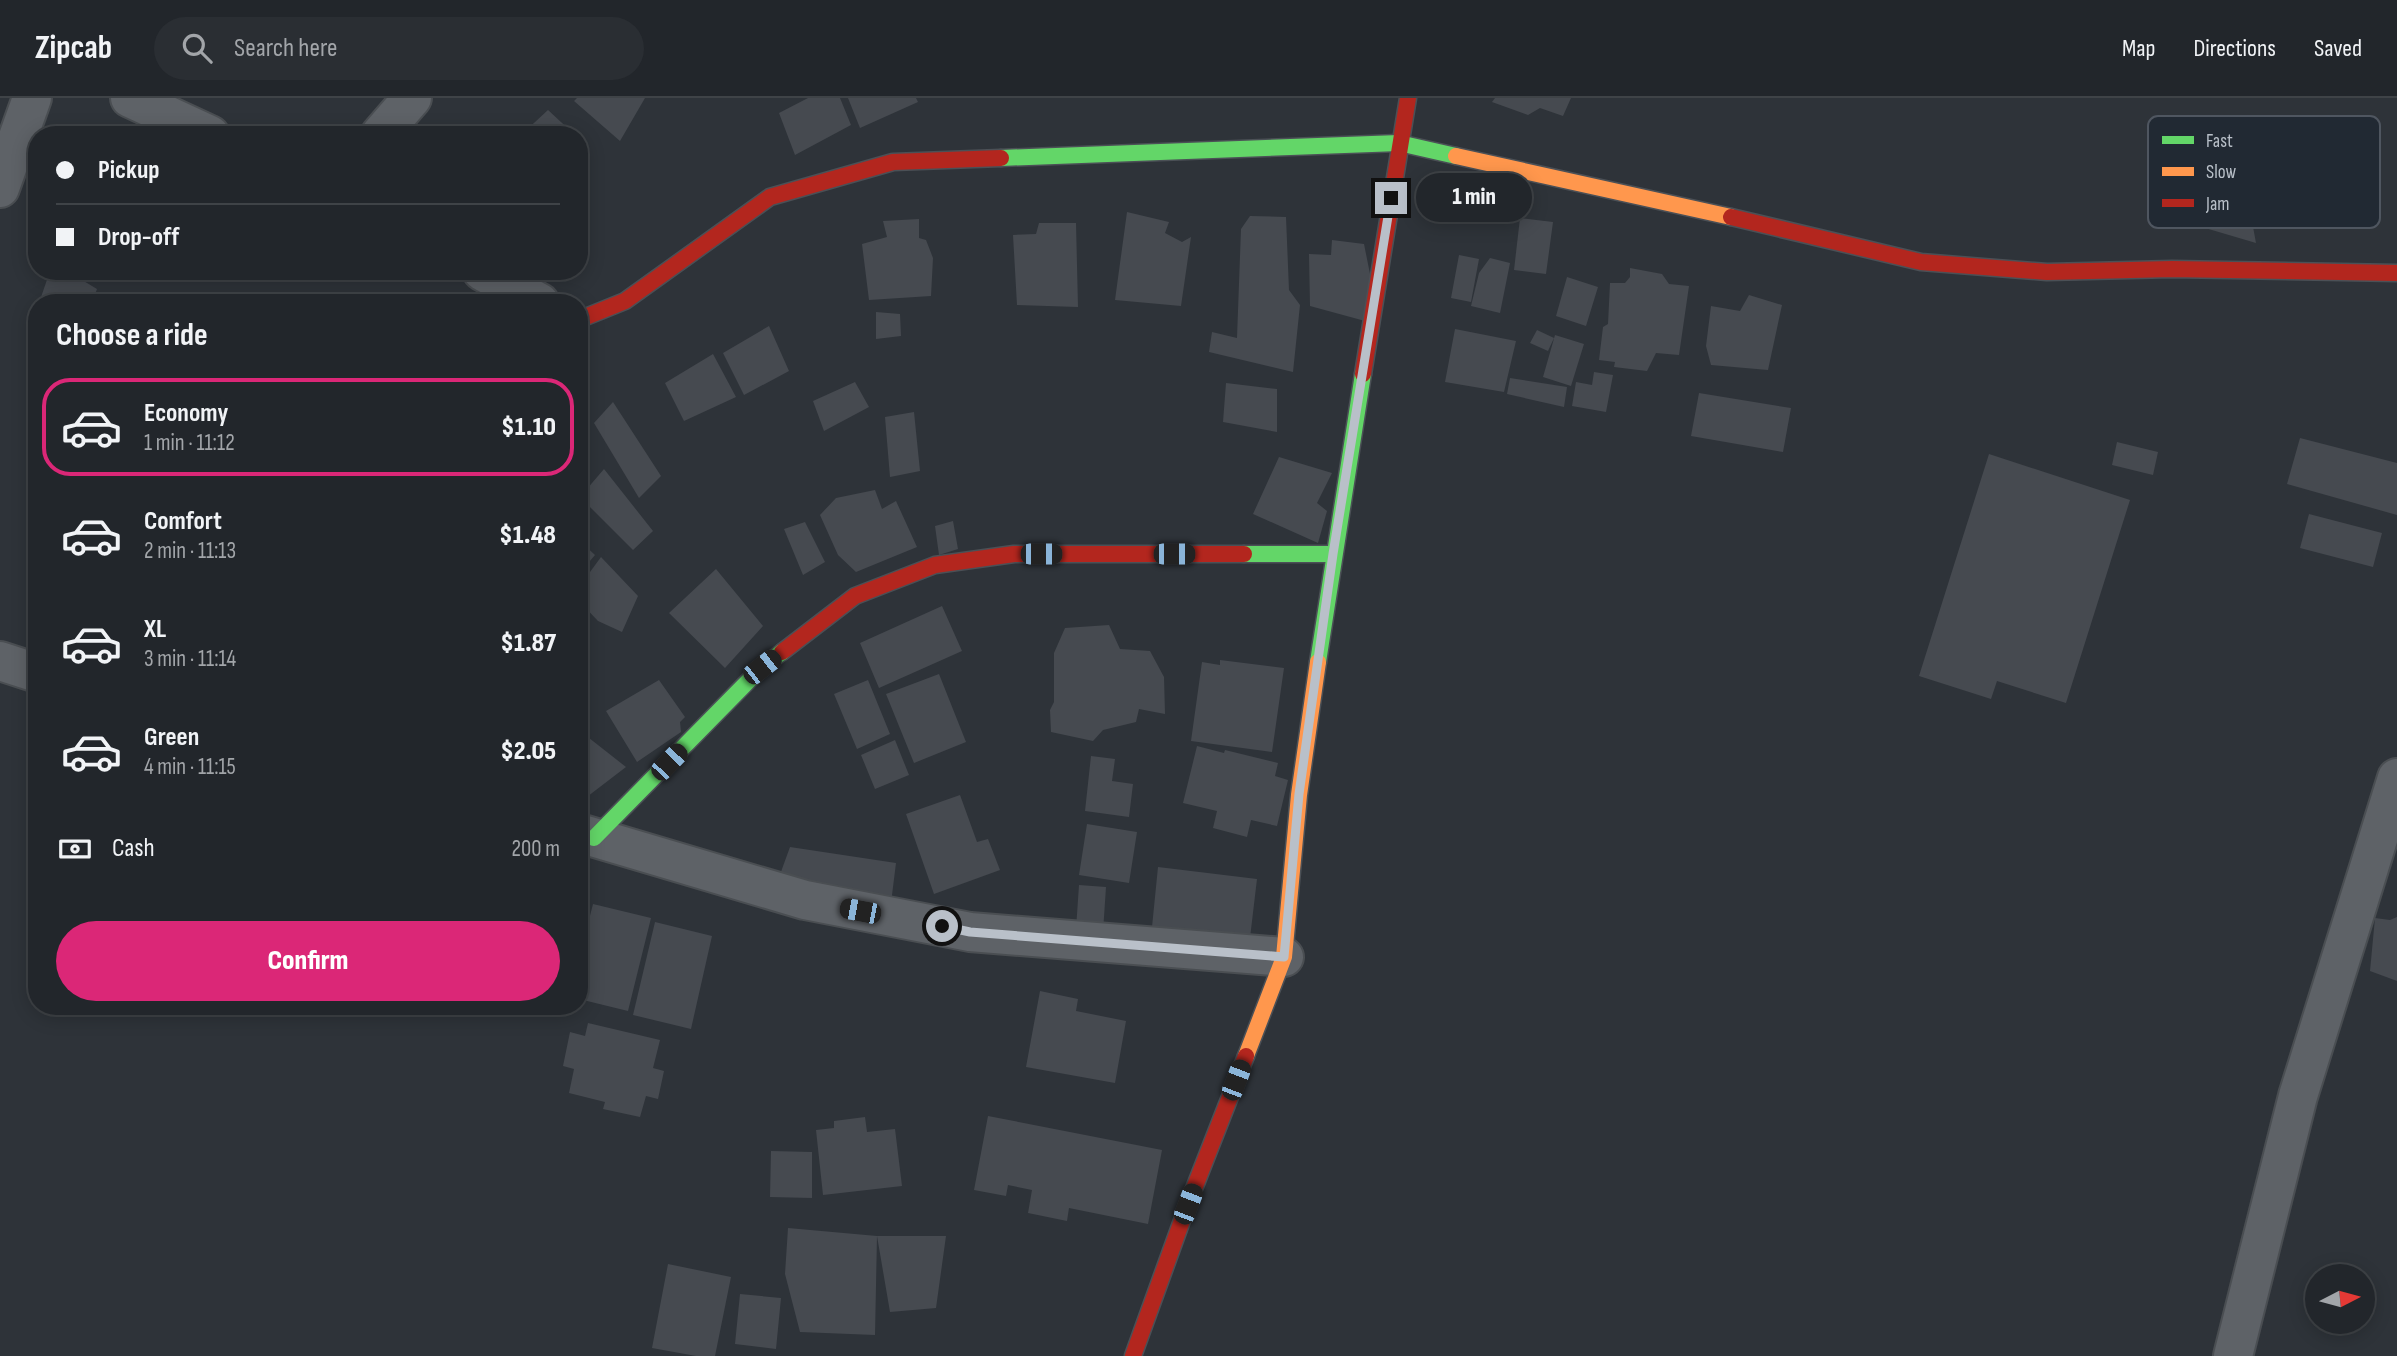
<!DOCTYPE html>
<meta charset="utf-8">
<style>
:root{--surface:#22262b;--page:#2a2e33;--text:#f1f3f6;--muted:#a2a5a9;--line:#3f4347;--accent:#db2777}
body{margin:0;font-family:"Sofia Sans Condensed",sans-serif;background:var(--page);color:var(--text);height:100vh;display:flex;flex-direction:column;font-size:26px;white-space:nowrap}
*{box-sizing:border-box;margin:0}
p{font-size:23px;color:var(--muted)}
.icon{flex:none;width:38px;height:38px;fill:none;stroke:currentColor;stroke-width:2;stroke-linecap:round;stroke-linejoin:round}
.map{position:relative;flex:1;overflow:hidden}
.drawer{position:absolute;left:28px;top:196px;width:560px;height:721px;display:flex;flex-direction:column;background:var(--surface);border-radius:28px;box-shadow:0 4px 18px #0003,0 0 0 2px var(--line)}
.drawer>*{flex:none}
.banner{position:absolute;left:28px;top:28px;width:560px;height:154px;border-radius:28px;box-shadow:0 4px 18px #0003,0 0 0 2px var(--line);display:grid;align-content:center;height:154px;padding:0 28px;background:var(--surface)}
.needle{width:46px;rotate:84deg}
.controls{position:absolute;left:2305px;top:1166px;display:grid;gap:14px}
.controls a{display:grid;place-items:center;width:70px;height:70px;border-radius:50%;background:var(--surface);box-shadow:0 4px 18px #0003,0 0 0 2px var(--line);font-size:35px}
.end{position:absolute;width:32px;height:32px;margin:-16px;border:9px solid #b9c0c9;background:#111;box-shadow:0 0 0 4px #111}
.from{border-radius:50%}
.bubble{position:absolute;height:49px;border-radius:24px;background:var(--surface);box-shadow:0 4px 18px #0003,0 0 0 2px var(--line);font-size:23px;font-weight:800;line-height:49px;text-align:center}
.car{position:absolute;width:21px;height:42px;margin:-21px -10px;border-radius:9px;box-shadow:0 0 5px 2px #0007;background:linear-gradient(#222 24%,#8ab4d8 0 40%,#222 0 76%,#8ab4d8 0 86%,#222 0)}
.banner b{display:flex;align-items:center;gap:24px;height:66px;font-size:26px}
.banner b+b{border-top:2px solid var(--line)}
.banner i{width:18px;height:18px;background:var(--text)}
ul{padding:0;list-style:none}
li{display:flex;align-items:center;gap:21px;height:98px;margin:0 14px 10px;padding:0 14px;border:4px solid transparent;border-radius:28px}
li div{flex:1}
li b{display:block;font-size:26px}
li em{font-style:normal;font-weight:800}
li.selected{border-color:var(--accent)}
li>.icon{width:63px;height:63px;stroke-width:1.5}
h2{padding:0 28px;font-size:32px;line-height:84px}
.pay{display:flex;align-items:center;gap:18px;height:77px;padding:0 28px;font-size:26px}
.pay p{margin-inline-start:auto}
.cta{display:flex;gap:14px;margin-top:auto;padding:14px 28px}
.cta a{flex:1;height:80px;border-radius:42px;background:var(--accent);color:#fff;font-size:28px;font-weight:800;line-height:80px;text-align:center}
header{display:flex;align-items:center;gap:42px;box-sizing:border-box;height:98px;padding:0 35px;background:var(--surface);border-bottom:2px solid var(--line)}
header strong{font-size:33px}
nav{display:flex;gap:38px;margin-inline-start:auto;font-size:24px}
.search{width:490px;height:63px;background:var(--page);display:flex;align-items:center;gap:18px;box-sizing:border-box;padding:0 24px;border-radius:38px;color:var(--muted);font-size:26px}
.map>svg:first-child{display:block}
.building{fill:#464a50}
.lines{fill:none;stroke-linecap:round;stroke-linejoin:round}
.street-casing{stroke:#4a4e52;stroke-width:42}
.fast-casing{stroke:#4b5056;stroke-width:19}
.slow-casing{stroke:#4b5056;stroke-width:19}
.jam-casing{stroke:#4b5056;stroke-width:19}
.street{stroke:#5e6267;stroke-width:38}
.fast{stroke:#63d668;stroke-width:16}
.slow{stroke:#ff974d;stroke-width:16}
.jam{stroke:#b3261e;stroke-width:16}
.route{stroke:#b9c0c9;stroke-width:9}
.key{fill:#212933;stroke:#4f5660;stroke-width:2}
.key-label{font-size:19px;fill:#b9c0c9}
</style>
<header>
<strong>Zipcab</strong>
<div class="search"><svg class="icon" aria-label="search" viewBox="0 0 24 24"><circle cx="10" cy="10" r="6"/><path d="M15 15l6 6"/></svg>Search here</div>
<nav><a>Map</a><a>Directions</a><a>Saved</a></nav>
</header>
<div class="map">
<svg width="2397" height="1258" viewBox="0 0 2397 1258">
<rect width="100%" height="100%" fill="#2e3339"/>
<path class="building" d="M577 0H645L620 43 574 3Z
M808 0H840L851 27 795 57 779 15Z
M848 0H916L918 4 860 30Z
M1495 0H1571L1563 18 1540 10 1528 17 1492 4Z
M548 12 575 37H521Z
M2207 45 2226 50 2244 80 2256 145 2161 117 2179 54 2202 61Z
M1127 114 1169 124 1165 135 1182 144 1191 139 1181 208 1115 202Z
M1250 118 1286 119 1289 192 1300 207 1293 274 1209 254 1212 234 1237 240 1241 131Z
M1520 120 1553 124 1546 176 1514 172Z
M919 121V140L926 142 933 160 931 198 869 202 862 146 887 139 883 123Z
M1039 125H1076L1078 209 1017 207 1013 137 1036 136Z
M1332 142 1364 146 1371 181 1365 223 1310 208 1309 156 1331 157Z
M1459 157 1479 161 1471 204 1451 200Z
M1490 160 1510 165 1500 215 1471 208 1479 175Z
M1630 170 1662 176 1669 186 1689 188 1679 257 1656 255 1647 273 1614 269 1615 264 1599 262 1603 229 1608 226 1610 185H1625L1630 179Z
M50 173H67L97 191 92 205H39Z
M1567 179 1598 189 1586 228 1556 218Z
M178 195 205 204V205H175Z
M1749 197 1782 207 1768 272 1711 267 1706 248 1711 208 1740 213Z
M876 214 900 216 901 238 876 241Z
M769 228 789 273 744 297 723 255Z
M1455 231 1516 243 1504 294 1445 284Z
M1537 232 1554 240 1548 253 1530 245Z
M1555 237 1584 246 1571 288 1543 279Z
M713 256 736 299 684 323 665 285Z
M1594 274 1613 277 1606 314 1572 308 1576 284 1592 287Z
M1510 280 1567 289 1564 309 1507 296Z
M855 284 869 309 824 333 813 303Z
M1226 285 1277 291V334L1223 324Z
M1699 295 1791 310 1783 354 1691 338Z
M613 304 661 378 639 400 594 325Z
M914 314 920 373 890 379 885 319Z
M2300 340 2397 365V417L2287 386Z
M2117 344 2158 354 2153 377 2112 367Z
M1989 356 2130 402 2066 605 1997 583 1991 601 1919 578Z
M1279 359 1332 375 1317 405 1327 413 1318 445 1253 416Z
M604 371 653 433 633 452 580 399Z
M875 392 882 411 896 403 917 449 856 474 838 457 820 417 836 400Z
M2309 416 2382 435 2373 469 2300 450Z
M953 423 958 451 939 457 935 428Z
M805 424 825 464 803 477 784 431Z
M579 442 595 457 579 476Z
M601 459 638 498 622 534 598 523 579 503V489Z
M716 471 763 528 725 570 669 515Z
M942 508 962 553 879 590 860 545Z
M1109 527 1120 551 1150 553 1164 579 1165 616 1139 611 1136 624 1103 632 1093 643 1051 634 1050 612 1054 604V555L1065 530Z
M1220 562 1284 570 1272 654 1191 643 1202 564 1220 567Z
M939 576 966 644 914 665 886 596Z
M659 582 685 619 680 624 681 634 637 664 606 613Z
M868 582 890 636 857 651 834 596Z
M584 636 626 669 579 705V639Z
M895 642 909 677 875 691 861 657Z
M1197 648 1224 655 1225 652 1278 665 1275 678 1288 682 1277 728 1251 722 1247 739 1213 730 1217 713 1183 705Z
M1091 658 1115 661 1112 683 1133 686 1129 719 1085 713Z
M960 697 977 744 988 741 1000 772 934 796 906 716Z
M1087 726 1137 734 1129 785 1079 777Z
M790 749 896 765 891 805 774 793Z
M1158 769 1257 781 1250 840 1152 829Z
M1079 787 1106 789 1103 834 1076 831Z
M593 806 651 820 628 913 579 901V861Z
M2397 819V883L2370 873 2375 820 2390 822Z
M655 824 712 838 691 931 633 917Z
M1040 893 1078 901 1076 913 1126 923 1115 985 1026 969Z
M588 925 660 942 653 970 664 973 658 1001 646 998 640 1019 603 1011 605 1004 569 995 574 971 563 968 570 934 585 938Z
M988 1018 1162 1052 1148 1126 1069 1110 1067 1123 1028 1115 1032 1092 1008 1087 1006 1098 974 1092Z
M865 1019 867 1034 895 1031 902 1088 823 1097 816 1032 834 1030V1023Z
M771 1053 812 1054V1100L770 1099Z
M788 1130 877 1138 875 1237 800 1234 785 1176Z
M877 1138H946L936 1210 890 1214Z
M668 1166 731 1179 715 1258H696L652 1250Z
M740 1196 781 1200 776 1251 735 1246Z"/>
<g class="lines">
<defs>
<path id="street" d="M130 0 210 37
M380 37 412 0
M0 90 32 0
M482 173 540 205
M0 563 37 575
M579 735 805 802 970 834 1284 859
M2233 1258 2298 998 2397 680"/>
<path id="fast" d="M1001 60 1399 45 1456 58
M1244 456H1333
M1318 564 1363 276
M594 740 762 569 782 554"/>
<path id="slow" d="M1456 58 1731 119
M1246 958 1284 859 1299 697 1318 564"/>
<path id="jam" d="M1731 119 1921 164 2047 174 2172 171 2397 175
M579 219 583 220 625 203 770 99 893 64 1001 60
M1363 276 1408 0
M782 554 855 498 935 467 1014 456H1244
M1133 1258 1188 1106 1246 958"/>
</defs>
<use href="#street" class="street-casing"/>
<use href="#fast" class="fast-casing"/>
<use href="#slow" class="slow-casing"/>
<use href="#jam" class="jam-casing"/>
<use href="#street" class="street"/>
<use href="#fast" class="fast"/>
<use href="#slow" class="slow"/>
<use href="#jam" class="jam"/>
</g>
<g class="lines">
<path class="route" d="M942 828 970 834 1284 859 1299 696 1333 456 1391 100"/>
</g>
<rect x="2148" y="18" width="232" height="112" rx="10" class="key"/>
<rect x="2162" y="38" width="32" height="8" fill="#63d668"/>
<rect x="2162" y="69" width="32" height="9" fill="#ff974d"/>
<rect x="2162" y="101" width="32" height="8" fill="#b3261e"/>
<g class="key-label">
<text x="2206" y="49">Fast</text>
<text x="2206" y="80">Slow</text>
<text x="2206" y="112">Jam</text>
</g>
</svg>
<div class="controls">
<a><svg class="needle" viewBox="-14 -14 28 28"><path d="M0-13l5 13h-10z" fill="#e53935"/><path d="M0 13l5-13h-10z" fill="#a2a5a9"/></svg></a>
</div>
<i class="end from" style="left:942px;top:828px"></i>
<i class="end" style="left:1391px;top:100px"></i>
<div class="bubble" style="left:1416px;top:75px;width:116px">1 min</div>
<i class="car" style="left:1041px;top:456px;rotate:90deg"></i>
<i class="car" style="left:1174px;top:456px;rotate:90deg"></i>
<i class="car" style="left:762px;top:569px;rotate:52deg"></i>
<i class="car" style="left:669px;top:664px;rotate:44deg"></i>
<i class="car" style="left:860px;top:813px;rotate:281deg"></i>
<i class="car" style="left:1236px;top:982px;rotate:21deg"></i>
<i class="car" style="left:1188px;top:1106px;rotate:21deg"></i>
<div class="banner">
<b><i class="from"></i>Pickup</b>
<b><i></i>Drop-off</b>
</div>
<section class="drawer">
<h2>Choose a ride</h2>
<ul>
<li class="selected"><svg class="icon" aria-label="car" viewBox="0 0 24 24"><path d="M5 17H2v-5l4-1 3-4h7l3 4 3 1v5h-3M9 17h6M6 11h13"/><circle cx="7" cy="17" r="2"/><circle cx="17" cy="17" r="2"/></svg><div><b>Economy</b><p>1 min · 11:12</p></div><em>$1.10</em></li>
<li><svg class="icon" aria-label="car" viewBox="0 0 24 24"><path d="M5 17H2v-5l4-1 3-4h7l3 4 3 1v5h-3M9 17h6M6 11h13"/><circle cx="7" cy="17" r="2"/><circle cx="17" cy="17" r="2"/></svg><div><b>Comfort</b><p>2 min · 11:13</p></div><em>$1.48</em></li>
<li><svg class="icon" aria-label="car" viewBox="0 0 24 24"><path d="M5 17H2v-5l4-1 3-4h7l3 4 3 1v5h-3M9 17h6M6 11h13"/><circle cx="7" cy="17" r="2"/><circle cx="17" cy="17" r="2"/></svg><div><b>XL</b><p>3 min · 11:14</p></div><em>$1.87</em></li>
<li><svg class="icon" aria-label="car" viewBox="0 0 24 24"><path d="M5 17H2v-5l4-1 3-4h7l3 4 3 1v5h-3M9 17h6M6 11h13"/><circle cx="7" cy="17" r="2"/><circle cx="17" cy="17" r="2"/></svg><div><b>Green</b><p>4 min · 11:15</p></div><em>$2.05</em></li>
</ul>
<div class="pay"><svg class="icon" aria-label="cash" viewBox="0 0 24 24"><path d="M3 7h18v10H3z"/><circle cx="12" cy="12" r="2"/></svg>Cash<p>200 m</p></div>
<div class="cta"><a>Confirm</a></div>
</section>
</div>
